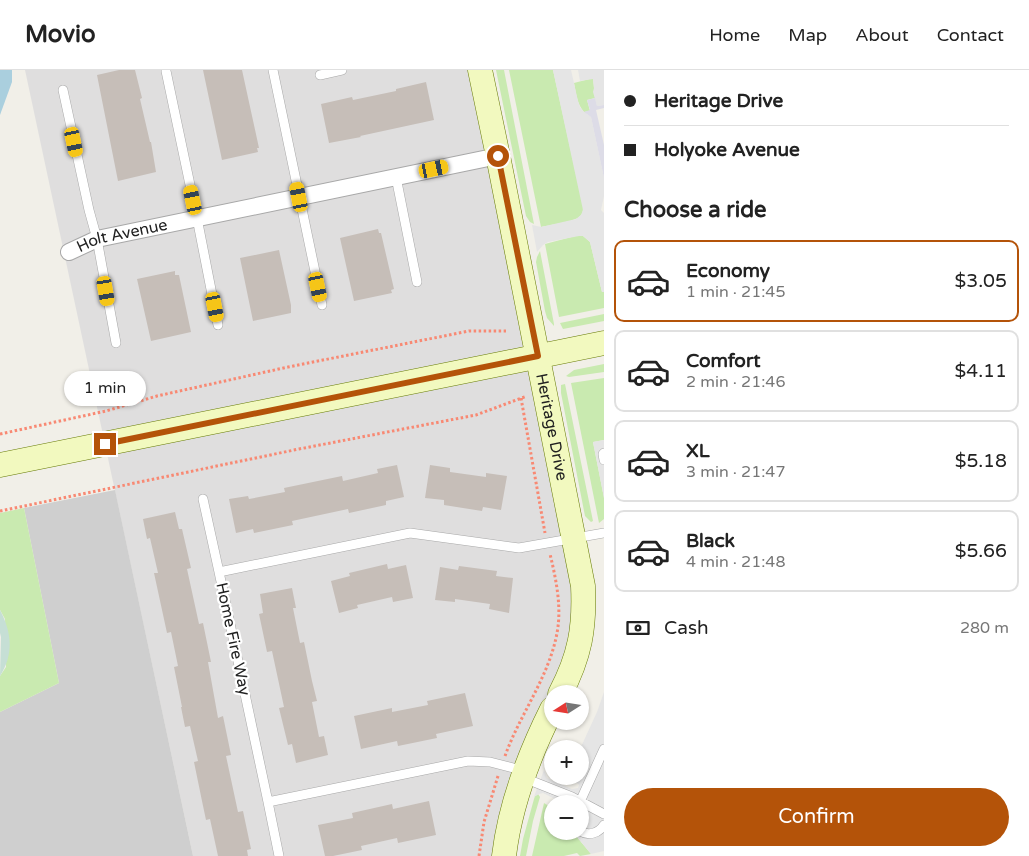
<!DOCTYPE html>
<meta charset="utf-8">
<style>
:root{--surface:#fff;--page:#f6f6f6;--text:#222;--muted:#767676;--line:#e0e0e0;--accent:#b45309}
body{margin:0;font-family:"Varela Round",sans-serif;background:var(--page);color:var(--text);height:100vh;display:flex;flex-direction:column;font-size:19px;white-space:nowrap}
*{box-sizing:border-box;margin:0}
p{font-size:16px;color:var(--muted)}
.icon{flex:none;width:28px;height:28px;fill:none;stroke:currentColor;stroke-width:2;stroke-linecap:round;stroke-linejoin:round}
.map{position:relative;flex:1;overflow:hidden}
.drawer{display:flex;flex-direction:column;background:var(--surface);width:425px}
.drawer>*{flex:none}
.banner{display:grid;align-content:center;height:110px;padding:0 20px;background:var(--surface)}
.needle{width:32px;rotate:258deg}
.fabs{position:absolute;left:544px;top:615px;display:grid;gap:10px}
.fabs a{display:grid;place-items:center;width:45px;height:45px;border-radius:50%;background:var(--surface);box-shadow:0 1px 4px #0004;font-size:25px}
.end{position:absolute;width:22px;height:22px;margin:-11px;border:6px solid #b45309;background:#fff;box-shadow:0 0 0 2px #fff}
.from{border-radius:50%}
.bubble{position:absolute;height:35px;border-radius:18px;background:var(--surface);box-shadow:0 1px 4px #0004;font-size:16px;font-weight:600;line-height:35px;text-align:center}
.car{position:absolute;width:15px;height:30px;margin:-15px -8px;border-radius:6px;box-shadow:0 0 4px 1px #0007;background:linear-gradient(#f5c518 24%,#345 0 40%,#f5c518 0 76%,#345 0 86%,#f5c518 0)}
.banner b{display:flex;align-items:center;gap:18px;height:48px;font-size:19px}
.banner b+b{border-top:1px solid var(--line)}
.banner i{width:12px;height:12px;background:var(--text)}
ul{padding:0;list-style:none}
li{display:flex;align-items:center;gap:15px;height:82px;margin:0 10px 8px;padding:0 10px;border:2px solid var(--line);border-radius:10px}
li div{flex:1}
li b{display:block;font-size:19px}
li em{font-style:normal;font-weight:600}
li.on{border-color:var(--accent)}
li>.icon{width:45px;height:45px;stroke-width:1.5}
h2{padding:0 20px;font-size:22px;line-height:60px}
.pay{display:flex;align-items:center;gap:12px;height:55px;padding:0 20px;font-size:19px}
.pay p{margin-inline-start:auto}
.primary-button{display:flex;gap:10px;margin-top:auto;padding:10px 20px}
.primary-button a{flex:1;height:58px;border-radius:30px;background:var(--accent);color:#fff;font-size:20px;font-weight:600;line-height:58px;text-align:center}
header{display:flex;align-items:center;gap:30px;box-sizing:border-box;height:70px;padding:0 25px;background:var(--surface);border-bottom:1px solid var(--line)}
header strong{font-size:24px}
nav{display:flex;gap:28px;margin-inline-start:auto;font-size:18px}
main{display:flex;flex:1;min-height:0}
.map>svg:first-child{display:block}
.residential{fill:#dfdede}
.religious{fill:#cfcfcf}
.grass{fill:#c9eab0}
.wetland{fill:#c6dfd5}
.parking{fill:#e5e5e5}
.plaza{fill:#dddce7}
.water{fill:#aacfde}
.building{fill:#c6beb8}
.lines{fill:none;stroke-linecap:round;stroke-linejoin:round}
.lane-casing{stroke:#a8a8a8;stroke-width:10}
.street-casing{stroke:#a8a8a8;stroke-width:18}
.secondary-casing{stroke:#667a06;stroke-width:25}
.path{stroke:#f88973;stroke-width:3;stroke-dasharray:2.5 2.5;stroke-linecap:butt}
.lane{stroke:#fff;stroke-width:9}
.street{stroke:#fff;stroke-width:16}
.secondary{stroke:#f2f9bf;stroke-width:24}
.route{stroke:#b45309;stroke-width:6}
.labels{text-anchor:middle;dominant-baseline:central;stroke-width:4.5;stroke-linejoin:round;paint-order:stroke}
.street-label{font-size:16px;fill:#212121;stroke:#fff}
</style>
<header>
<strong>Movio</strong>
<nav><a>Home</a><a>Map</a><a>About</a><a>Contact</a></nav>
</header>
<main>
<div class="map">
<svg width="604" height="786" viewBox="0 0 604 786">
<rect width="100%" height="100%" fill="#f1efe8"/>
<path class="residential" d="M25 0H480L583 532 504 786H193Z"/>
<path class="religious" d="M115 420 193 786H0V642L59 613 24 438Z"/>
<path class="grass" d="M496 0H504L534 154 530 152 526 146Z
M509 0H553L583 136C583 141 583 144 579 147 573 152 550 155 541 157Z
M593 8 595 28 587 30 590 41 584 42C577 34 576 23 574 13Z
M579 165 583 166 590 172 602 222H604V238L559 247 545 174Z
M540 181 554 254V256L547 248 545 241 536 192 537 187Z
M604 244V251L563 259 560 253Z
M604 294V302L569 307 566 306 574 300Z
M604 308V370L593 372 604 428V449L599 453 571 313Z
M565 314 593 451 591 452 585 446 561 323V315Z
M24 438 59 613 0 642V606L6 597 5 549 0 540V443Z
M538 724 540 727 533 751 526 786H520L523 769 534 729 535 726Z
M544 733 552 738V761H572L591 784 580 786 577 783 564 786H532Z"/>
<path class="wetland" d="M0 540C12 563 14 584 0 606L1 567 0 563Z"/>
<path class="parking" d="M553 0H571L578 31 580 37 584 42 591 47 604 108V126L601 140 604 143V222H602L590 172 583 166H579L548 172 543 175 537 182 532 155 541 157 576 149 581 145 583 140Z
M578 0H604V35L597 36 593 22 594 18 593 9 580 11Z
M604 370V428L593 372Z
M604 622V781L591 784 572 761H580V734H565L543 723 539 724 534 727 544 700 547 708 572 719 578 718 579 715 577 713 567 708 568 706H580V679L597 642Z"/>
<path class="plaza" d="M595 28 597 36 604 35V38L596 40 604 75V108L591 47 584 42 590 40 587 30Z"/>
<path class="water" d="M0 0H12V12L0 45Z"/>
<path class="building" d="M119 0H135L142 28 140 29 150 72H151L156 102 118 111 97 5Z
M203 0H242L259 78H257L258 82 222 90Z
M426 12 434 50 360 66 361 67 329 73 321 34 352 27 353 30 396 21V19Z
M378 159 379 163H381L394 219 391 220 392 223 354 231 340 168Z
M279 180 291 235V243L253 251 240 188Z
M175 201V205H179L191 262 151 271 137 209Z
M397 395 404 427 386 431V435L349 443 348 439 292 451 293 455 254 463 253 459 236 463 229 429 248 426 249 429 285 422 284 418 342 406 343 411 378 403 377 399Z
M430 395 450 398V402L486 407V403L507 406 501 440 483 437 482 441 444 435V430L425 428Z
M175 442 179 459H182L191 498 187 499 199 554 203 553 211 592H208L218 648 223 646 231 685 226 686 238 742 243 741 251 779 247 780 248 786H218L210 749 206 750 202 731 194 692 198 691 190 656 185 657 181 637H182L174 597 178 596 171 562 167 563 154 503H158L150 468 147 469 143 449Z
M387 494 388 499 406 495 413 528 393 532 392 527 357 535 358 538 339 543 331 511 350 506 349 503Z
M459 496 497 501 496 506 513 508 509 543 489 539 490 534 455 529V532L435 530 440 497 458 500Z
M292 518 296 538H293L300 573 304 572 312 611 317 631 312 632 319 667 324 666 328 685 296 693 292 674 288 675 279 638 284 637 272 581 267 582 259 544 263 543 260 524Z
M465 623 473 656 436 664 437 668 398 676 397 671 361 679 354 646 392 638V642L428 635 427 631Z
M429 731 436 765 398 773 397 768 361 776 362 780 333 786H325L318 755 353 748 352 743 392 734 393 739Z"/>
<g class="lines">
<defs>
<path id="lane" d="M273 0 322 235
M166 1 197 148 218 255
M320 5 342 0
M63 20 89 140 97 169 116 273
M396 107 417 212
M604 383 603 384 604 390
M203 429 219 502
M525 701 490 692 468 691 268 732 219 502 410 463 519 478 604 463
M524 708 572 727 604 744
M268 732 279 786
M579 734 604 679
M580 761C588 766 598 764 604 755"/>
<g id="street">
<path id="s1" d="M69 182 97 169 498 86"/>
</g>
<g id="secondary">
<path id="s2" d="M480 0 498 86 583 516C585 558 580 586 560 624"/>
<path d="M0 395 604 273"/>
<path d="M504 786C510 735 529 685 552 639"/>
</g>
</defs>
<use href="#lane" class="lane-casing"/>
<use href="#street" class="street-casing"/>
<use href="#secondary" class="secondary-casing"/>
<path class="path" d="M521 328 545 463
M0 364 106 341 157 326 288 297 469 261H506
M0 441 299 379 476 345 527 326
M505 686C520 644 549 607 557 563 562 537 556 509 550 484
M479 786 484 752 498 706"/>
<use href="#lane" class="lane"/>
<use href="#street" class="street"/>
<use href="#secondary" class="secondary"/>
</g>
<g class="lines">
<path class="route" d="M105 374 538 286 498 86"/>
</g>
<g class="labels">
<g class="street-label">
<text stroke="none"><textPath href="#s1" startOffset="56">Holt Avenue</textPath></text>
<text stroke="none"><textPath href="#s2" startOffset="364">Heritage Drive</textPath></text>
<text transform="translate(233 569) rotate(78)">Home Fire Way</text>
</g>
</g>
</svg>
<div class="fabs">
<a><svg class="needle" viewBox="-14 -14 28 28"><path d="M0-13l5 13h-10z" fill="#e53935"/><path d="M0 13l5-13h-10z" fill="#767676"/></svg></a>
<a>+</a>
<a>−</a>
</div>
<i class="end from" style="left:498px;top:86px"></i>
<i class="end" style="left:105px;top:374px"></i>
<div class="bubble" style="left:64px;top:301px;width:82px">1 min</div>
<i class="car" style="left:74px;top:72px;rotate:168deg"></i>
<i class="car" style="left:434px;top:99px;rotate:78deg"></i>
<i class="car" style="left:299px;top:127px;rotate:349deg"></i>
<i class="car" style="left:193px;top:130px;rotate:348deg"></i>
<i class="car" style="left:318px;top:217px;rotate:168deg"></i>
<i class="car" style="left:106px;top:221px;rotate:170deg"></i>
<i class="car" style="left:215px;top:237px;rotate:169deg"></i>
</div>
<section class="drawer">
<div class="banner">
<b><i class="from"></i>Heritage Drive</b>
<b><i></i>Holyoke Avenue</b>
</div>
<h2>Choose a ride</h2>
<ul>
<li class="on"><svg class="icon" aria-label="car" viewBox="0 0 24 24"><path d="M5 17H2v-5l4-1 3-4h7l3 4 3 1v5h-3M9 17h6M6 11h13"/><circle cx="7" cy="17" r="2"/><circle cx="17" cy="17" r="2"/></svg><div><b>Economy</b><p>1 min · 21:45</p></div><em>$3.05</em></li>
<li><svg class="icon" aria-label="car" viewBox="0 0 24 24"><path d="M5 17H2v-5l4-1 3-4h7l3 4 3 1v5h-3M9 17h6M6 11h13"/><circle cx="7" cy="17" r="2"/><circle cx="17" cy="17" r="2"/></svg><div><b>Comfort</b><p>2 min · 21:46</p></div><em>$4.11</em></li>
<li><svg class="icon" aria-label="car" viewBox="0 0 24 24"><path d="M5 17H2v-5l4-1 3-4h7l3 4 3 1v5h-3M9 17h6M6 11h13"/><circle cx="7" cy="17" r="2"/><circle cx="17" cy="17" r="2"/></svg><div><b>XL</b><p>3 min · 21:47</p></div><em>$5.18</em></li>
<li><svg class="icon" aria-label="car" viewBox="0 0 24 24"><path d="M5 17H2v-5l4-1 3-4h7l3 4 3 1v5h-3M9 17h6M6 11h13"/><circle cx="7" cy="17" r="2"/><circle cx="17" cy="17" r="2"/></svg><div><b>Black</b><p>4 min · 21:48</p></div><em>$5.66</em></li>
</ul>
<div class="pay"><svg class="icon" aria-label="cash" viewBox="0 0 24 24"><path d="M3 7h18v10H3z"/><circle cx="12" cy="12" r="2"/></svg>Cash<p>280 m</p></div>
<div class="primary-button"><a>Confirm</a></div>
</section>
</main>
